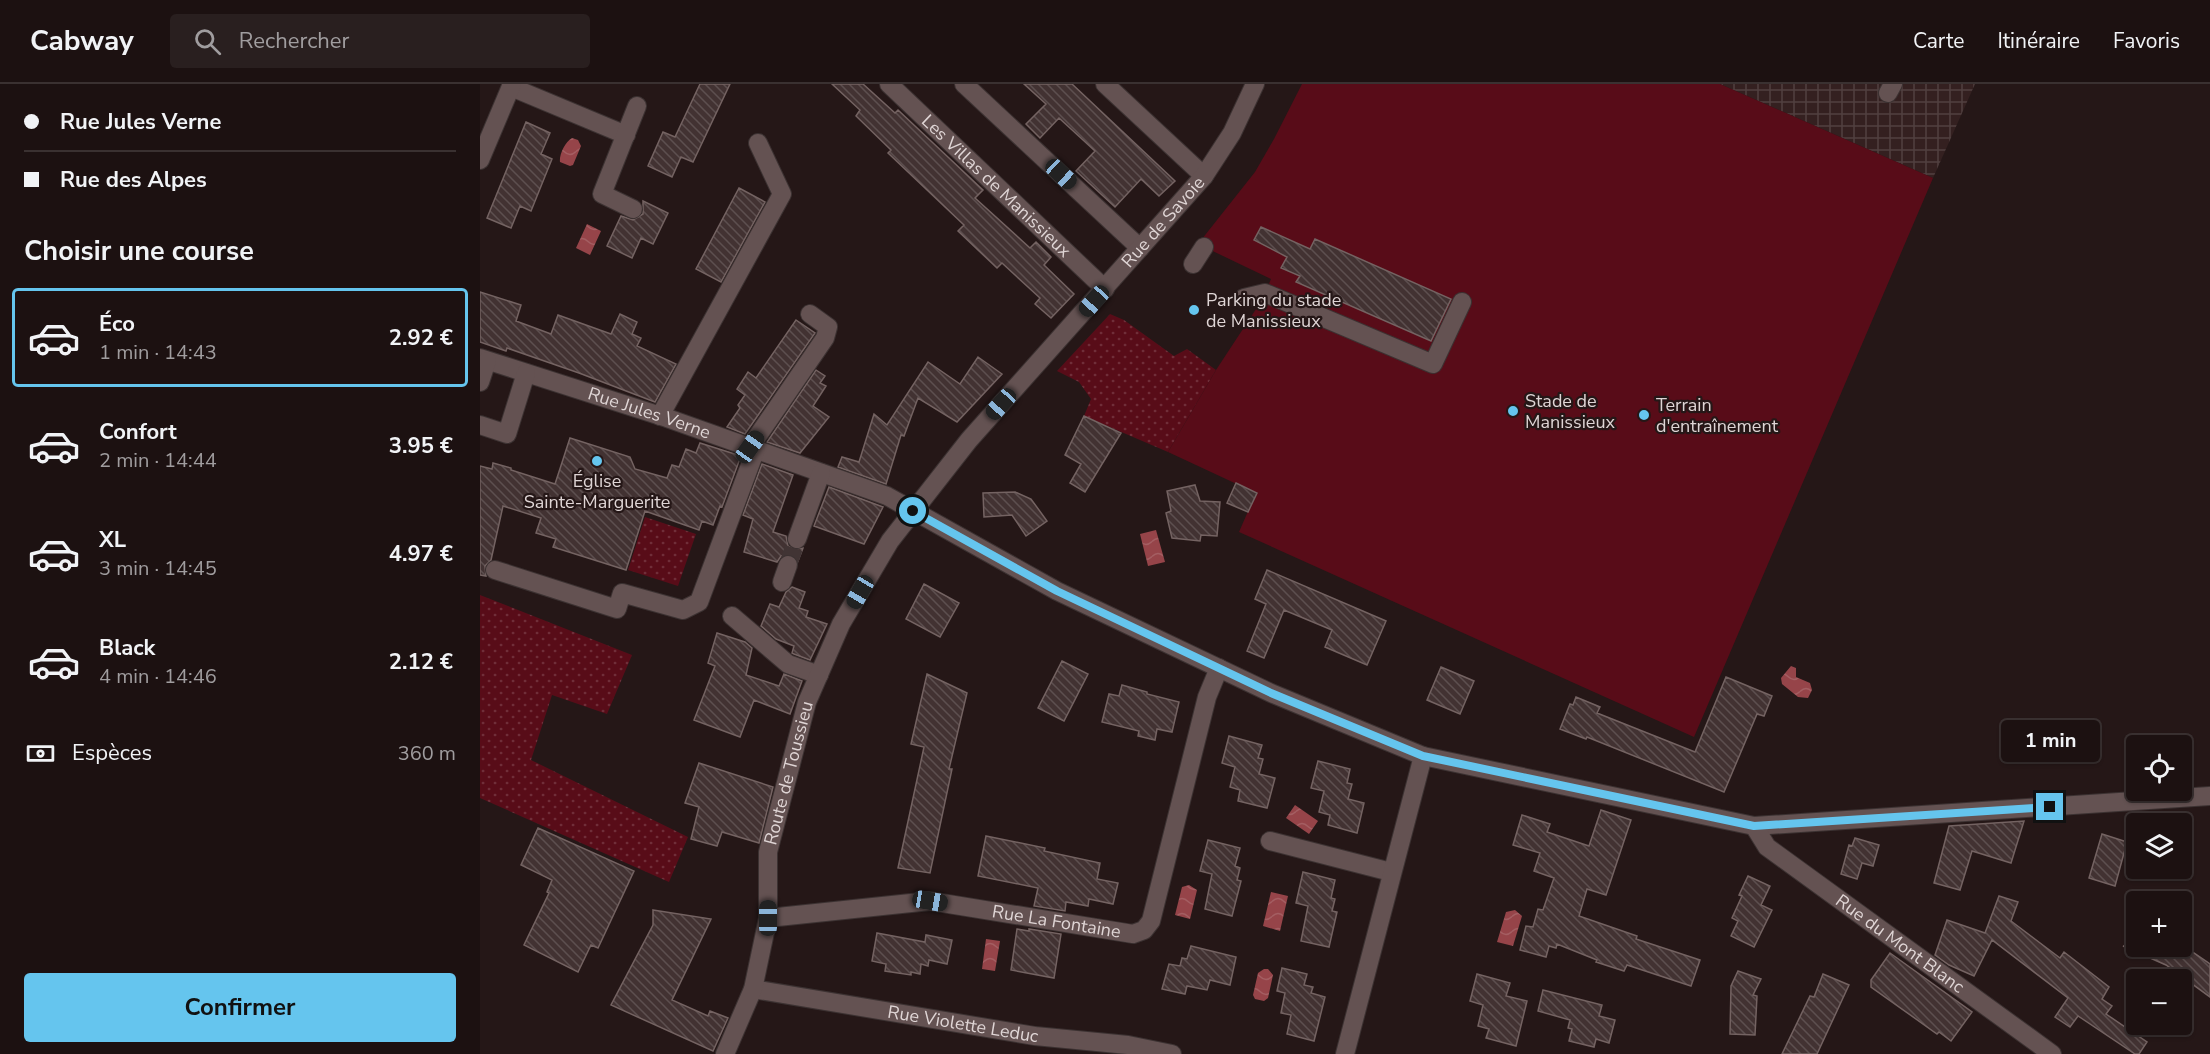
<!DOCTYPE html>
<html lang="fr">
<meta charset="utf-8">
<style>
:root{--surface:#1c1111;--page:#291f1f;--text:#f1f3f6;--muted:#a09d9f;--line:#3a3131;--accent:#65c5ee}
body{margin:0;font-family:"Nunito Sans",sans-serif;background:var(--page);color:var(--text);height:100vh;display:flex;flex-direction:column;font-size:22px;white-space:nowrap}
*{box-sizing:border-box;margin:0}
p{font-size:20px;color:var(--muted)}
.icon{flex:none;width:33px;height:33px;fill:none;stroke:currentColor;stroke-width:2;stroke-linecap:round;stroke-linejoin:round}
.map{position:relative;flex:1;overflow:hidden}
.side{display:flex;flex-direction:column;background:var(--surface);width:480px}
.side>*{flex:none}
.banner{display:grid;align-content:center;height:132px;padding:0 24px;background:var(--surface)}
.buttons{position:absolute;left:1646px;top:651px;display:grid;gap:12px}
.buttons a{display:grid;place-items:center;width:66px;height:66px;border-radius:6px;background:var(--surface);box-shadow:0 2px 4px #0004,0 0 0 2px var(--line);font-size:30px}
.end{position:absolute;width:27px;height:27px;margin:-14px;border:8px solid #65c5ee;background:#111;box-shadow:0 0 0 3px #111}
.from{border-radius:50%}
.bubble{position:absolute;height:42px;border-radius:6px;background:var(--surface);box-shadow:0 2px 4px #0004,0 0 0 2px var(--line);font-size:20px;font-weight:700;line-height:42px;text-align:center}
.car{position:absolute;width:18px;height:36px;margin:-18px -9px;border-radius:8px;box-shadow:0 0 4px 2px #0007;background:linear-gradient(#222 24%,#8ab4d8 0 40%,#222 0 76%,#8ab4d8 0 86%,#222 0)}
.banner b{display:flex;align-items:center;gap:21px;height:57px;font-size:22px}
.banner b+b{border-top:2px solid var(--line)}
.banner i{width:15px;height:15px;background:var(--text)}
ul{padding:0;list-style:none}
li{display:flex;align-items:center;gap:18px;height:99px;margin:0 12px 9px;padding:0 12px;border:3px solid transparent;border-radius:6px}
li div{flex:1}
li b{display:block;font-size:22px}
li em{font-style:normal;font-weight:700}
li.on{border-color:var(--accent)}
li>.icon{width:54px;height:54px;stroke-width:1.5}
h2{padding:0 24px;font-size:27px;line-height:72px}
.pay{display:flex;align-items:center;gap:15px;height:66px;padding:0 24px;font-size:22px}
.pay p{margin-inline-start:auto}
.cta{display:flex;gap:12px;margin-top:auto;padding:12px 24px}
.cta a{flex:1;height:69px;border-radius:6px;background:var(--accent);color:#111;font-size:24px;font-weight:700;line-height:69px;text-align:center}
header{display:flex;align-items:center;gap:36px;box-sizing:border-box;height:84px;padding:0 30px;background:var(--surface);border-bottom:2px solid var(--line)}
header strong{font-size:28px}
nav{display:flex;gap:33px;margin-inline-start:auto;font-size:21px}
.search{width:420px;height:54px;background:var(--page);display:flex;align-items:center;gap:15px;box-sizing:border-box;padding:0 21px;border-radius:6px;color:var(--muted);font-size:22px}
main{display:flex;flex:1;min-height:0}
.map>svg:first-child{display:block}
.industrial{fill:url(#industrial-grid)}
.grass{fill:url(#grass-dots)}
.pitch{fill:#580c18}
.water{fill:url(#water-waves)}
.building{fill:url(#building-back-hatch);stroke:#746362;stroke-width:1.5}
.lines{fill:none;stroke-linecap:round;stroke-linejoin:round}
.minor-tunnel{stroke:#413434;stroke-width:18;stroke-dasharray:18 9;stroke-linecap:butt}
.minor-casing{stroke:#3c3232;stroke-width:20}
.minor{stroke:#645252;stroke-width:18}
.route{stroke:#65c5ee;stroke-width:8}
.poi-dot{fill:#65c5ee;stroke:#251717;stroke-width:2}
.labels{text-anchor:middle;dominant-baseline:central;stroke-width:4.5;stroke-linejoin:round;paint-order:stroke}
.street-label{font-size:18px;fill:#dfd5d5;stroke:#251717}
.poi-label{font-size:18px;fill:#dfd5d5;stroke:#251717;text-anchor:start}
</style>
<header>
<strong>Cabway</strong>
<div class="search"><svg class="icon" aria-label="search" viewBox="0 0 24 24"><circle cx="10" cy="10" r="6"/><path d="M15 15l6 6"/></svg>Rechercher</div>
<nav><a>Carte</a><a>Itinéraire</a><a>Favoris</a></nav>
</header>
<main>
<section class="side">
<div class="banner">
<b><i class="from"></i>Rue Jules Verne</b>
<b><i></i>Rue des Alpes</b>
</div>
<h2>Choisir une course</h2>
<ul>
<li class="on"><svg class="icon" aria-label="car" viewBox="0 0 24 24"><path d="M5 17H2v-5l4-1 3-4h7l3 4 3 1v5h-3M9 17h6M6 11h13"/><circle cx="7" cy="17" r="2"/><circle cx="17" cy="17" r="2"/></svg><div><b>Éco</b><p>1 min · 14:43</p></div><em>2.92 €</em></li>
<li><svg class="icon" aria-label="car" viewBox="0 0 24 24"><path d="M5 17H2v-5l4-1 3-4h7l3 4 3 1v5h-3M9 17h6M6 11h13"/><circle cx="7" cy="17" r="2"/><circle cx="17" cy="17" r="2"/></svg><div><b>Confort</b><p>2 min · 14:44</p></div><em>3.95 €</em></li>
<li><svg class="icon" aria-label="car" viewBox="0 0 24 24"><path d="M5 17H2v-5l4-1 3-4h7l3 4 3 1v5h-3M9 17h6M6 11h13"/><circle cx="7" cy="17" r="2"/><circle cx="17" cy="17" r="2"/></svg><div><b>XL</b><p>3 min · 14:45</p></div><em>4.97 €</em></li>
<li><svg class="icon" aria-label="car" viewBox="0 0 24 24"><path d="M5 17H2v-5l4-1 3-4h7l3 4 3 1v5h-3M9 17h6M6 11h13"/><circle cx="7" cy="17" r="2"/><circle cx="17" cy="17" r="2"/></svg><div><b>Black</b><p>4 min · 14:46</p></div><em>2.12 €</em></li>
</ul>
<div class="pay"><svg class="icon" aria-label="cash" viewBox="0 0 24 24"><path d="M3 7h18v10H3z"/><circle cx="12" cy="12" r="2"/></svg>Espèces<p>360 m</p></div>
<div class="cta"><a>Confirmer</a></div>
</section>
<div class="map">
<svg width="1730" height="970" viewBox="0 0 1730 970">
<defs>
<pattern id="industrial-grid" width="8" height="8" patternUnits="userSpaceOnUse" patternTransform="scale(1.5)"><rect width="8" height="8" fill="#342020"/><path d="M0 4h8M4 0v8" fill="none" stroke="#514040"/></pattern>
<pattern id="grass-dots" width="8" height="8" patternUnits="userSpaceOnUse" patternTransform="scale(1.5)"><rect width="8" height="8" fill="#580c18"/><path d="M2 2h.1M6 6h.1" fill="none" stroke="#702e39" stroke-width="1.8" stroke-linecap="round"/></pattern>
<pattern id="water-waves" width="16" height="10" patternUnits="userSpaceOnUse" patternTransform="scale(1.5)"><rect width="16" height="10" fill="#964449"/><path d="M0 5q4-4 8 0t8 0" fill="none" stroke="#a45e62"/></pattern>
<pattern id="building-back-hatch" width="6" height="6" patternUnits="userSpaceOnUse" patternTransform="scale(1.5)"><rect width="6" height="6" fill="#423232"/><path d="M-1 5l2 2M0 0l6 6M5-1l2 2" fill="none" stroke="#5d4f4f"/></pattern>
</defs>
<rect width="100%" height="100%" fill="#251717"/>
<path class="industrial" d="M1240 0H1495L1453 94Z"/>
<path class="grass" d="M630 230 644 236 694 272 707 265 736 286 688 368 604 332 611 315 599 298 577 287Z
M165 433 216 450 198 502 148 486Z
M0 511 152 571 127 630 72 611 51 676 208 753 189 798 0 714Z"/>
<path class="pitch" d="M822 0H1240L1453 94 1214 653 759 448 776 409 688 368 736 286 782 216 791 195 718 160 775 88 794 55Z"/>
<path class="water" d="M92 54 98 56 101 62 93 81 90 82 80 78C79 71 85 58 92 54Z
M107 140 121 147 110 171 96 164Z
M676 446 685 478 668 482 660 450Z
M1311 582 1316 584V593L1330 599 1332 606 1328 614 1318 613 1302 600 1301 594Z
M815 721 838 737 829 750 806 734Z
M709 801 717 806 710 835 695 831 702 803Z
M791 808 808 812 800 847 783 842Z
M1035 826 1042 832 1033 862 1017 858 1026 828Z
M506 855 520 857 515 887 502 885Z
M784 885H788L793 891 788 914 784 917 775 915 773 911 778 889Z"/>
<path class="building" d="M220 0H250L213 78 201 73 192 93 168 82 183 48 195 53Z
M352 0H383L415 29 418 26 503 106 495 114 550 164 556 158 571 173 564 181 594 210 571 234 555 220 560 214 522 179 517 184 478 147 484 141 408 69 411 66 376 32 380 26Z
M544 0H592L695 97 679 112 661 95 635 123 596 87 615 67 579 34 560 54 546 40 566 20Z
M46 38 70 49 61 70 72 75 51 127 40 122 31 144 7 134Z
M259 104 285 118 241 198 216 185Z
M163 117 188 129 173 160 161 154 152 174 127 162 141 132 153 136 163 130Z
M781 143 830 165 835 155 971 215 951 257 816 198 820 192 801 184 807 173 774 156Z
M0 208 41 221 36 237 71 250 78 231 131 250 140 230 157 238 152 250 161 254 157 262 196 280 175 318 99 289 27 264 26 267 0 258Z
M316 236 335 249 265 350 247 343 260 324 258 321 265 311 257 305 268 288 276 294Z
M498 273 522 290 477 338 438 314 424 352 421 351 406 400 358 383 362 373 379 378 394 330 407 341 448 278 480 300Z
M336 286 345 292 340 299 346 302 333 322 349 333 320 369 287 358Z
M604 332 641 349 605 408 590 399 601 380 585 371Z
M90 354 150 373 155 385 187 394 192 381 199 383 206 365 216 369 220 359 261 372 242 423 240 422 233 441 222 437 219 446 165 427 146 486 73 463 76 455 56 449 61 434 23 422 11 476 5 482 6 492 0 491V382L12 385 13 379 31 384V386L75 400Z
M282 380 313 391 293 448 306 452 308 462 313 465 323 464 318 477 311 470 301 472 297 478 264 468 273 435 263 431Z
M756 399 777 409 768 428 747 419Z
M715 401 720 417 740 418 737 452 721 451 720 457 692 454 686 429 691 427 687 407Z
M349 403 403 423 384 460 334 442Z
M535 408 551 415 567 437 546 452 532 431 504 433 503 409Z
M787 486 906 537 887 581 845 563 852 546 804 526 784 574 767 567 786 520 775 515Z
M444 500 479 519 460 553 426 535Z
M312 503 325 508 319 524 328 527 326 533 347 540 330 576 314 570 312 569 314 562 296 555 281 542 290 520 299 523 306 508Z
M237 549 265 558 272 564 266 591 299 602 304 590 322 597 310 630 274 616 260 653 214 636 235 582 228 579Z
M582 577 608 590 584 637 558 624Z
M961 583 994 597 980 630 947 616Z
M447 590 487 609 469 685H472L450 789 418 784 444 663 431 660Z
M1246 593 1292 612 1284 632 1277 630 1244 708 1107 653 1106 655 1080 645 1090 620 1093 621 1096 613 1120 623 1117 629 1215 668Z
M642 601 667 608V610L699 618 692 648 677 645 675 656 658 652 659 647 622 638 629 610 639 612Z
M749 652 782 661 778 674 783 675 779 690 795 694 787 724 758 717 760 706 750 703 755 683 742 679Z
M838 677 870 685 867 699 872 700 868 715 884 719 877 749 848 741 850 731 839 728 844 707 831 704Z
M219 679 293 703 279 759 242 748 237 762 211 755 219 723 205 719Z
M1121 726 1151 736 1126 811 1107 805 1099 832 1157 852 1156 855 1220 876 1211 902 1147 881 1144 887 1116 878 1117 876 1077 860 1076 864 1069 862 1066 873 1040 866 1046 842 1053 843 1058 825 1063 826 1074 794 1054 787 1060 769 1033 761 1042 731 1070 740 1067 748 1109 762Z
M1544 737 1531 779 1492 767 1480 806 1454 799 1469 742Z
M58 744 154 787 118 864 111 861 98 888 44 861 69 809 67 808 72 796 41 781Z
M1622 750 1647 758 1635 802 1609 794Z
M506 752 565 764 564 767 620 779 617 795 638 799 633 820 609 815 608 822 586 818 585 827 554 822 558 804 498 792Z
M1375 754 1399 761 1393 782 1382 779 1377 795 1361 790 1369 761 1372 762Z
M728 756 760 764 755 782 760 784 757 796 761 797 752 832 725 825 732 790 720 787Z
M823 788 855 796 851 814 855 815 852 827 857 828 849 863 821 857 828 822 816 819Z
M1268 792 1290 802 1281 821 1292 826 1274 863 1251 852 1258 837 1252 834 1262 812 1259 811Z
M1519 812 1538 818 1531 837 1580 874 1584 868 1629 903 1622 915 1632 922 1626 930 1667 958 1659 970H1655L1598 932 1590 943 1575 933 1588 914 1512 856 1494 892 1469 881 1455 871 1467 836 1505 849Z
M173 826 231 835 192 916 228 932 230 927 248 934 233 967 131 921 173 841Z
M537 845 549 847V845L581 850 574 894 531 886Z
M397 849 445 858 446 851 472 856 467 880 449 876 448 882 441 880 440 890 431 888V891L405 887 406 880 392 877Z
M711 862 756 873 750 901 730 896 727 906 707 902 705 910 682 905 689 880 700 882 702 874 707 875Z
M1643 862H1703L1708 865 1730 880V913L1686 881Z
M1410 869 1492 928 1471 957 1459 948 1457 950 1391 903V896Z
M802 884 827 890 824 901 833 903 831 909 845 913 834 957 807 950 811 931 801 929 805 909 797 907Z
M1258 887 1281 895 1273 911 1277 912 1275 951 1250 950 1251 902Z
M997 890 1030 899 1026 912 1047 917 1036 962 1006 954 1009 945 998 942 1003 921 990 917Z
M1343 890 1369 901 1337 970H1302L1330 912 1334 913Z
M1063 906 1122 921 1119 932 1135 936 1129 959 1116 955 1114 963 1089 957 1092 945 1088 944 1090 936 1058 927Z"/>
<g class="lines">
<path class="minor-tunnel" d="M308 481 317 455"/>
<defs>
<g id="minor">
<path id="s1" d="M409 0 625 205"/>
<path d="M484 0 660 164"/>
<path d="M625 0 724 92"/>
<path d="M31 3 146 51"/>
<path d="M1408 9 1413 0"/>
<path d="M0 76 32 0"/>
<path d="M153 125 122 110 157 22"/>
<path d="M713 180 724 163"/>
<path d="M764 214 785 209 953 280 982 218"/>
<path id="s2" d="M0 274 187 334 407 412 577 507 791 609 943 672 1274 742 1730 712"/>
<path d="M0 298 7 277"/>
<path d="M180 332 302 110 278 59"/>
<path d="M0 341 27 350 46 289"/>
<path d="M270 363 345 254 348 243 330 230"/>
<path d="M317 455 341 389"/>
<path d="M15 486 137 525 142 509 203 526 219 518 276 365"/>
<path d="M302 498 308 481"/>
<path d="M252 532 308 580 339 591"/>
<path id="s3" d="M1274 742 1287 763 1572 970"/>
<path d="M790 757 911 788"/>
<path id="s4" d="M288 834 450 817 653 850 664 846 671 837 727 613 739 584"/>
<path id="s5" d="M273 905 555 952 648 961 692 970"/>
<path id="s6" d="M245 970 273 905 288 834V768L327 618 361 540 410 457 489 356 724 92 752 49 775 0"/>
<path d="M865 970 943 672"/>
</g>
</defs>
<use href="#minor" class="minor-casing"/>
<use href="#minor" class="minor"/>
</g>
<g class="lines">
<path class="route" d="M433 427 577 507 791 609 943 672 1274 742 1570 723"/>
</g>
<g class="poi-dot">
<circle cx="714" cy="226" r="6"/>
<circle cx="1033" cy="327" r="6"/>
<circle cx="1164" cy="331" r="6"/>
<circle cx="117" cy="377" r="6"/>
</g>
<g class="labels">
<g class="street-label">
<text stroke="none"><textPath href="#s1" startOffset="148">Les Villas de Manissieux</textPath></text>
<text stroke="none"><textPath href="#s6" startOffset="966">Rue de Savoie</textPath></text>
<text stroke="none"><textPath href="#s2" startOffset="178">Rue Jules Verne</textPath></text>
<text stroke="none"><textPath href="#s6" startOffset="291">Route de Toussieu</textPath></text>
<text stroke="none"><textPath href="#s4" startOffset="291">Rue La Fontaine</textPath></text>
<text stroke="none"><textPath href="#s3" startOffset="189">Rue du Mont Blanc</textPath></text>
<text stroke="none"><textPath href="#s5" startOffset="213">Rue Violette Leduc</textPath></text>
</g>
<g class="poi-label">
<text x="726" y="216">Parking du stade<tspan x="726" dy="21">de Manissieux</tspan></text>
<text x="1045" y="317">Stade de<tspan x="1045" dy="21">Manissieux</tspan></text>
<text x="1176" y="321">Terrain<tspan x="1176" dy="21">d'entraînement</tspan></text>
<text x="117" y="397" text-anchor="middle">Église<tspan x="117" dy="21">Sainte-Marguerite</tspan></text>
</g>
</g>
</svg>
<div class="buttons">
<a><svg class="icon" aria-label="locate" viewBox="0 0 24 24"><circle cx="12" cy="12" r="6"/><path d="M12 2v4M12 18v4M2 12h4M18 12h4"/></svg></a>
<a><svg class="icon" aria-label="layers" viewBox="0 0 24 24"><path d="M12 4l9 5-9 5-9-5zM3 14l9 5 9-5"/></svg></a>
<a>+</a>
<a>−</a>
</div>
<i class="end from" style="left:433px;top:427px"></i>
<i class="end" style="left:1570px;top:723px"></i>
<div class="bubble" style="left:1521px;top:636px;width:99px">1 min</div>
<i class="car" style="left:581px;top:90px;rotate:133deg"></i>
<i class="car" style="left:614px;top:217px;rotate:222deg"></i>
<i class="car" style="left:521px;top:320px;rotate:222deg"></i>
<i class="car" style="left:270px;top:363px;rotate:35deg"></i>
<i class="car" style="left:380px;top:508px;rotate:210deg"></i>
<i class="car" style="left:450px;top:817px;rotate:99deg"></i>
<i class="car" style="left:288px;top:834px;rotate:0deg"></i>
</div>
</main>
